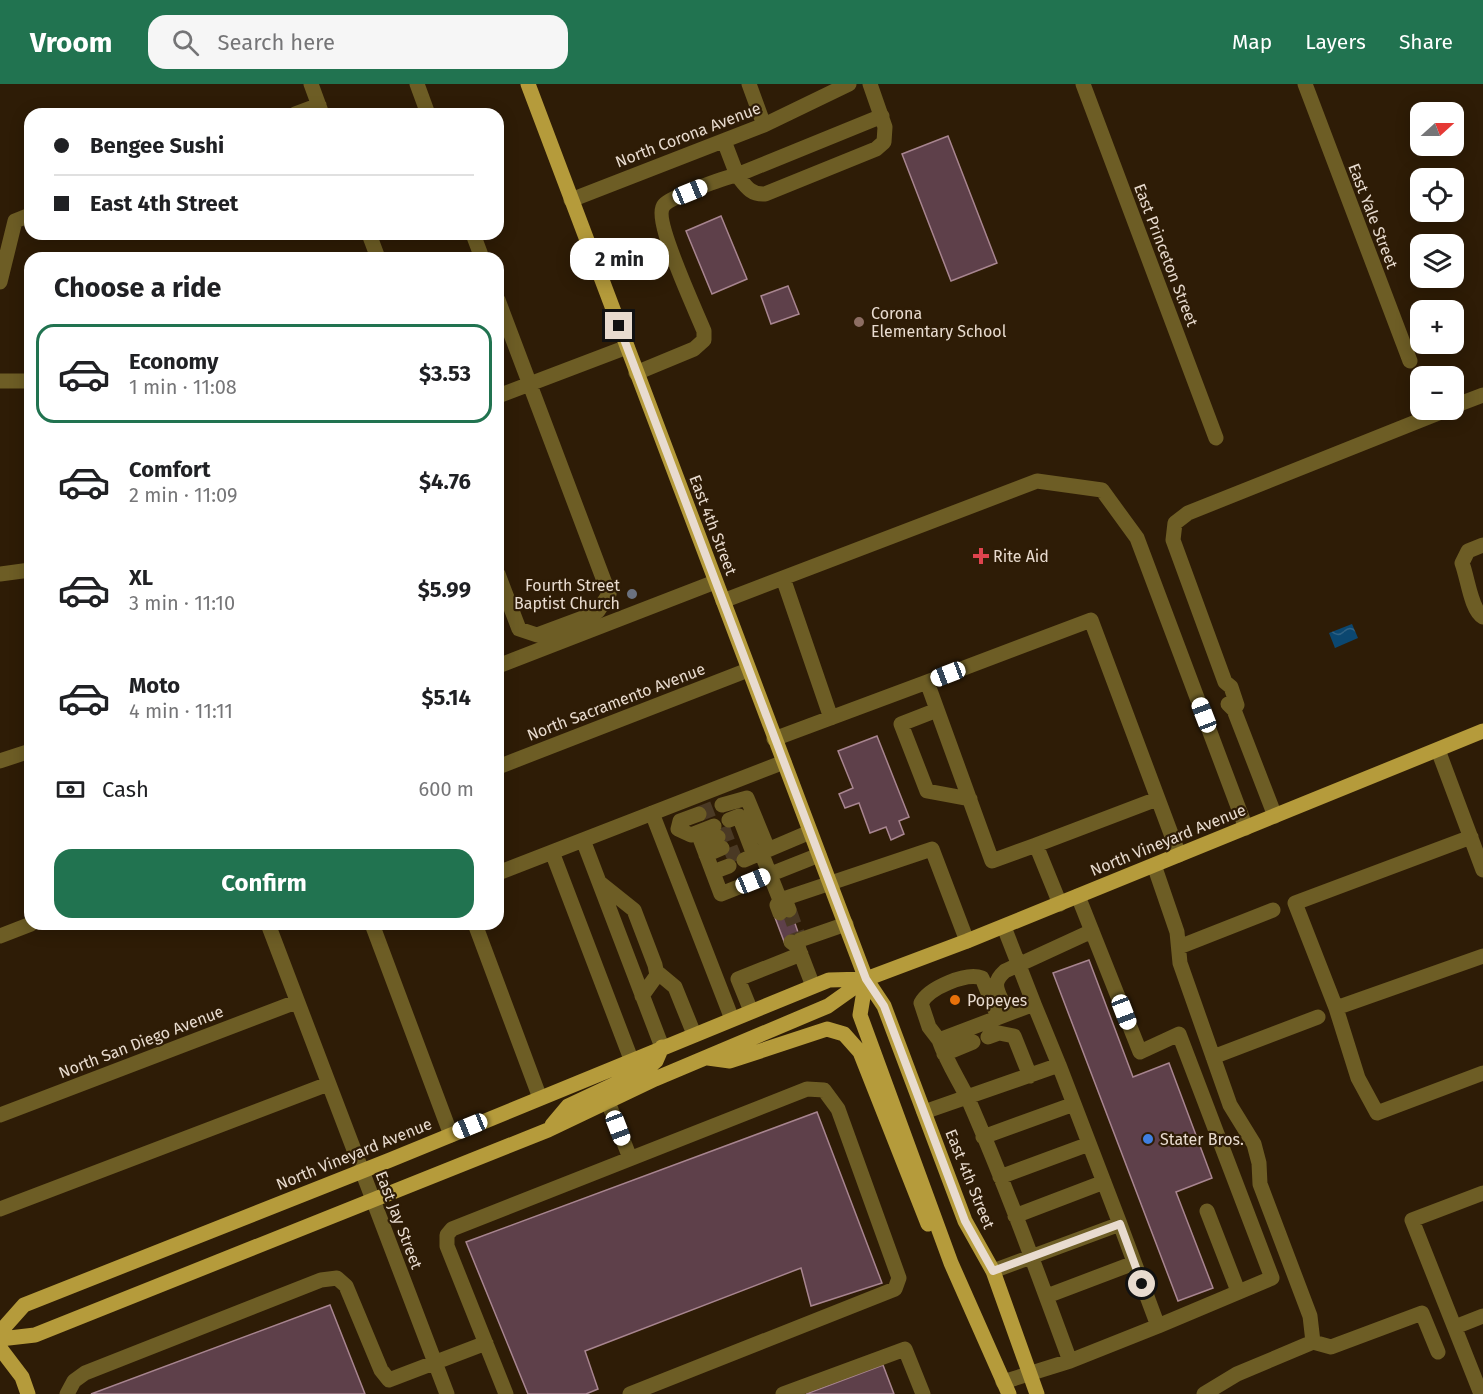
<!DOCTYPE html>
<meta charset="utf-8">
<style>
:root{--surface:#fff;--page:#f6f6f6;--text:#202124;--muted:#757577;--line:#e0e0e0;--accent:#217350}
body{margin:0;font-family:"Fira Sans",sans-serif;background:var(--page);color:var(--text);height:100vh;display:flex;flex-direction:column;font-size:22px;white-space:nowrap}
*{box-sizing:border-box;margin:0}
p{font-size:20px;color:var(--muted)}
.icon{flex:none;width:33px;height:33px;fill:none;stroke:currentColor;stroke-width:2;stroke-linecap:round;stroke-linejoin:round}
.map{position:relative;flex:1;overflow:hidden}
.drawer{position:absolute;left:24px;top:168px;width:480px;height:678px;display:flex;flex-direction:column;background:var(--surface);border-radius:18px;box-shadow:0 3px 15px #0003}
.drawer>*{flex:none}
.guide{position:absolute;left:24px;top:24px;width:480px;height:132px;border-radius:18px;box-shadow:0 3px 15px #0003;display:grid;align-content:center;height:132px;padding:0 30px;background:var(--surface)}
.needle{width:39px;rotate:69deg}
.controls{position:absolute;left:1410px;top:18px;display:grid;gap:12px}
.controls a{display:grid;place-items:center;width:54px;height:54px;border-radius:12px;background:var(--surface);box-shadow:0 3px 15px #0003;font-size:30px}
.end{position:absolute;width:27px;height:27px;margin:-14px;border:8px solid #e8dbcf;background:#111;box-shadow:0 0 0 3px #111}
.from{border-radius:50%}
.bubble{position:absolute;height:42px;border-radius:18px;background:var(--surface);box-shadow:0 3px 15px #0003;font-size:20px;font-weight:700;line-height:42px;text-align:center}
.car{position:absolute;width:18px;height:36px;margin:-18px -9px;border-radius:8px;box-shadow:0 0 4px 2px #0007;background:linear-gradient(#fff 24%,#345 0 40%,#fff 0 76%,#345 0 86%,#fff 0)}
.guide b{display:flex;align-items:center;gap:21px;height:57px;font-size:22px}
.guide b+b{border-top:2px solid var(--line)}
.guide i{width:15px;height:15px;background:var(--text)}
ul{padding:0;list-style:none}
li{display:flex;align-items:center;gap:18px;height:99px;margin:0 12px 9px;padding:0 18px;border:3px solid transparent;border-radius:18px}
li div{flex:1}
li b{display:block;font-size:22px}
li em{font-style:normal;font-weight:700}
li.current{border-color:var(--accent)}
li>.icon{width:54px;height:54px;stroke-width:1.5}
h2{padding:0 30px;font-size:27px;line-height:72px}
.pay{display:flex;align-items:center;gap:15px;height:66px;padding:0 30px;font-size:22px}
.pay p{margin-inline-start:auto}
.primary-button{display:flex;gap:12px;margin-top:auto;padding:12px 30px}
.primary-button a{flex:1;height:69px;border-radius:18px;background:var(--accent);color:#fff;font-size:24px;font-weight:700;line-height:69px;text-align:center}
header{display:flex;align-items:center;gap:36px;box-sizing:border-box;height:84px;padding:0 30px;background:var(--accent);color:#fff}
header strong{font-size:28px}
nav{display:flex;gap:33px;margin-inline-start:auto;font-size:21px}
.search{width:420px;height:54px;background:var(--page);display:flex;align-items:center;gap:15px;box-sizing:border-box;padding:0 21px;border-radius:18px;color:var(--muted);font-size:22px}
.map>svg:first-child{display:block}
.water{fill:url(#water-waves)}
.building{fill:#5e404a;stroke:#a88590;stroke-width:1.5}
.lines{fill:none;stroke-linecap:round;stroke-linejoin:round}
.minor-tunnel{stroke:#4a3924;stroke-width:15;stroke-dasharray:15 8;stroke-linecap:butt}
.minor{stroke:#6d5d25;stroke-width:15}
.major{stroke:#b59b3b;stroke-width:15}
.route{stroke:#e8dbcf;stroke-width:8}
.education-dot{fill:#8d6e63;stroke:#2e1c06;stroke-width:2}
.health-dot{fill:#e0444e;stroke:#2e1c06;stroke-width:2}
.worship-dot{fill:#6b7280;stroke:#2e1c06;stroke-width:2}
.food-dot{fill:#e8710a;stroke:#2e1c06;stroke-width:2}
.shop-dot{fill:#3f7fe0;stroke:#2e1c06;stroke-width:2}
.labels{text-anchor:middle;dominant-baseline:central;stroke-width:4.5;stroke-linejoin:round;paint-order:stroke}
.street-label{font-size:16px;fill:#e8dbcf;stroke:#2e1c06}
.poi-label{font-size:16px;fill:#e8dbcf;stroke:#2e1c06;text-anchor:start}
</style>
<header>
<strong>Vroom</strong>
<div class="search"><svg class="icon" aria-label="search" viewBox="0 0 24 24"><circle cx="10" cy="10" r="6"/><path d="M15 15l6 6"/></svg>Search here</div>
<nav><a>Map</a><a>Layers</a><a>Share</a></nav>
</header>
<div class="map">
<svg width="1483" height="1310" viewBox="0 0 1483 1310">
<defs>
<pattern id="water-waves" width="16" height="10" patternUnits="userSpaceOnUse" patternTransform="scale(1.5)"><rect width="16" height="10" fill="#0b4770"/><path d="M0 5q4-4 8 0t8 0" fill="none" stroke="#2f6183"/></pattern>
</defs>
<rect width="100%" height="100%" fill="#2e1c06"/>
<path class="water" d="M1352 540 1358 554 1335 564 1329 549Z"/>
<path class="building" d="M948 52 997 179 951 197 902 70Z
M721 132 747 195 712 210 686 147Z
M788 202 799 230 771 240 761 212Z
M877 652 909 733 899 737 904 750 891 756 886 743 870 749 859 719 845 724 839 710 853 704 838 667Z
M790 825 800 854 785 860 774 831Z
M1089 876 1133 993 1169 979 1212 1094 1176 1108 1213 1204 1178 1217 1053 889Z
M817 1028 882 1199 811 1222 801 1184 585 1267 598 1305 586 1310H528L466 1158Z
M330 1221 365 1310H91Z
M883 1281 894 1310H806Z"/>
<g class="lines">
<path class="minor-tunnel" d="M699 730 722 721
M718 753 734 747
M726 773 741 767
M789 826 799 854"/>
<path class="minor" d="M311 0 322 30
M417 0 428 30
M749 0 764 41
M1083 0 1216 354
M1305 0 1410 277
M295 30 319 21
M724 57 737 91 882 32
M571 116 764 41 849 0
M369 150 378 174
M473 150 482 174
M0 198 15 137 30 131
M498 216 609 510 598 527 588 532 537 551 519 545 498 490
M636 289 694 265 704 256V247C696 227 652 134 664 121 672 112 724 94 737 91 745 101 750 111 765 110L876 65 884 58 885 43 870 0
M0 297H30
M498 312 627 263
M1454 322 1483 311
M1483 461 1468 467 1462 479C1468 495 1471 526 1483 533
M0 490 30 486
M783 494 831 634
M723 517 1037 397 1102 406 1137 454 1246 744
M498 582 715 498
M1228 620 1234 626 1275 732
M937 626 901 640 927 707 970 715
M1234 626 1237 621 1231 603 1225 598 1173 456 1175 439 1188 429 1446 326
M774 655 927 598
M1438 666 1483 786
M0 677 30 667
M498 683 748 586
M722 721 747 714 768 765
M652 729 732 935
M699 730 680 737 678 745 691 751 714 742
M729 736 739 732 754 771
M698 749 721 810 819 771
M583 756 662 963
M702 759 718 753
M1036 761 1157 715
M552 768 631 975
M761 768 780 816 932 765 967 857
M706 771 722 764
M744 776 810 748
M1154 781 1177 848 1180 879 1230 1021 1254 1060 1259 1079 1260 1100 1310 1232 1313 1258
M713 788 729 782
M498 789 784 678
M599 798 634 826 655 881 657 891 642 912
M1078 812 1140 968 1179 950 1272 1194 1158 1242
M1060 820 1036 761 992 777 927 598 1091 536 1179 771
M780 829 777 821 780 816 786 818 789 826
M268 840 447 1310
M372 840 451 1051
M475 840 540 1014
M1004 843 1034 920 939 956C947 979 959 996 969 1017 1006 1102 1038 1190 1070 1277
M0 852 31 840
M791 858 798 863 800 856 846 840
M798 863 813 902
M1179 863 1273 826
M1483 872 1336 924 1358 994 1377 1029 1483 989
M657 888 675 903 694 950
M1001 915C995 902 994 897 1005 887L1092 847
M1034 920 1059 981
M1336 924 1295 819 1471 753
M751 927 738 895 801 870
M988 953 999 949 1014 952 1030 992
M939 956 929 943 921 919C929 904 966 888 982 894L998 933
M944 970 973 958
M1213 973 1318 933
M608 1018 630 1074
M924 1028 1059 981 1120 1140 993 1187
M0 1031 296 918
M983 1053 1074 1020
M1000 1093 1089 1060
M0 1125 328 1000
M1207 1127 1238 1207
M1015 1132 1104 1098
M1047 1212 1134 1179
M1455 1243 1483 1232
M1313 1258 1331 1263 1422 1229 1438 1268
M1003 1298 1070 1277 1158 1242 1120 1140
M67 1310 74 1297 85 1289 321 1196 337 1194 346 1202 381 1286 389 1296 486 1259
M506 1310 447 1162V1151L452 1145 807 1005 824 1006 838 1025 899 1194 895 1205 630 1310
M783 1310 905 1265 923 1310
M1204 1310 1237 1290 1313 1258
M1481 1310 1412 1136 1483 1109"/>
<path class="major" d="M528 0 866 895 884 922 965 1137 993 1187 1037 1310
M866 895 860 931 951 1179 1009 1310
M708 974 730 977 827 945 844 950 860 968 928 1140
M552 1041 568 1022 647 985 656 977 662 963
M0 1248 24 1221 390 1076 829 896 866 895
M0 1255 35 1251 548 1046 655 995 828 922 866 895 967 857 1483 647
M0 1264 22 1293 28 1310"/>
</g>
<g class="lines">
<path class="route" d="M619 242 866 895 884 922 965 1137 993 1187 1120 1140 1142 1200"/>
</g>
<circle class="education-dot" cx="859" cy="238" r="6"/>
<path class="health-dot" d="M978 463h6v6h6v6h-6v6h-6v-6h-6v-6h6z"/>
<circle class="worship-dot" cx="632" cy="510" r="6"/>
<circle class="food-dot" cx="955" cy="916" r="6"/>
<circle class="shop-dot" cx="1148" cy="1055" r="6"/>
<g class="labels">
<g class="street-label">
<text transform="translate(688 51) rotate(-21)">North Corona Avenue</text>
<text transform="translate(1373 132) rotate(69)">East Yale Street</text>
<text transform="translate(1166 171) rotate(69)">East Princeton Street</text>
<text transform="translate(713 441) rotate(69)">East 4th Street</text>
<text transform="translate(616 618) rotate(-21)">North Sacramento Avenue</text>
<text transform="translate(1168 756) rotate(-22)">North Vineyard Avenue</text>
<text transform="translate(141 958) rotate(-21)">North San Diego Avenue</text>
<text transform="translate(354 1070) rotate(-22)">North Vineyard Avenue</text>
<text transform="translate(970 1095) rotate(68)">East 4th Street</text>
<text transform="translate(399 1136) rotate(69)">East Jay Street</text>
</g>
<g class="poi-label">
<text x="871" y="229">Corona<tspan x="871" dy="18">Elementary School</tspan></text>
<text x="993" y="472">Rite Aid</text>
<text x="620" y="501" text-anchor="end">Fourth Street<tspan x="620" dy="18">Baptist Church</tspan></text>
<text x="967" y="916">Popeyes</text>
<text x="1160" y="1055">Stater Bros.</text>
</g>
</g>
</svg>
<div class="controls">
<a><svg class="needle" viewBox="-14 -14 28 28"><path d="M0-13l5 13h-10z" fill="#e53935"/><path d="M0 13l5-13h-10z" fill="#757577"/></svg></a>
<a><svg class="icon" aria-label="locate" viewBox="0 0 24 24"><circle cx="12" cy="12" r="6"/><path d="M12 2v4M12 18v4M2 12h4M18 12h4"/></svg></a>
<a><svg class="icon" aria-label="layers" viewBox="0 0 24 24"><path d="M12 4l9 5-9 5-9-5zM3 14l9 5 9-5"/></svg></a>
<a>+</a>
<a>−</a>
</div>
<i class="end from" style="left:1142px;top:1200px"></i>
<i class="end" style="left:619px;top:242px"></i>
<div class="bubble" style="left:570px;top:154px;width:99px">2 min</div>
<i class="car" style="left:690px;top:108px;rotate:68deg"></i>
<i class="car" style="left:948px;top:590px;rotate:249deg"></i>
<i class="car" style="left:1204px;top:631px;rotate:339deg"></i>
<i class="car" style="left:753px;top:797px;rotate:68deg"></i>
<i class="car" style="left:1124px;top:928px;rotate:159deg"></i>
<i class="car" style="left:470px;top:1042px;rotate:248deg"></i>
<i class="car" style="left:618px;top:1044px;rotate:159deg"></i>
<div class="guide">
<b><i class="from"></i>Bengee Sushi</b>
<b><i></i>East 4th Street</b>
</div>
<section class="drawer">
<h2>Choose a ride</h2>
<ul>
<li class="current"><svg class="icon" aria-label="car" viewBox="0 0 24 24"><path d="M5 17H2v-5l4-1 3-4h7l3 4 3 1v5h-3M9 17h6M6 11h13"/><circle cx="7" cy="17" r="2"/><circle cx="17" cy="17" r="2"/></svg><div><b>Economy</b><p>1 min · 11:08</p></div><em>$3.53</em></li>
<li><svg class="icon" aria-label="car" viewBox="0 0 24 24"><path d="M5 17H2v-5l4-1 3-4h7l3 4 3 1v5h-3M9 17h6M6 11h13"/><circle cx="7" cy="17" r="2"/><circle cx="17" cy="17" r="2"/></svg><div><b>Comfort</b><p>2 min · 11:09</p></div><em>$4.76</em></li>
<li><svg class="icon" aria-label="car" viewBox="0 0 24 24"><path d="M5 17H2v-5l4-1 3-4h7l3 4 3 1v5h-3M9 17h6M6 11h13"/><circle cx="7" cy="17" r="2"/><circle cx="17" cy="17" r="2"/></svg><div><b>XL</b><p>3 min · 11:10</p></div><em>$5.99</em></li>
<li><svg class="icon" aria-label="car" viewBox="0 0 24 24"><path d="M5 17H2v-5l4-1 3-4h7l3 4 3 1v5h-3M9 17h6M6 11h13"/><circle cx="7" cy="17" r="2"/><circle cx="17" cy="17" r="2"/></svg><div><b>Moto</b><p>4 min · 11:11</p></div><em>$5.14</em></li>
</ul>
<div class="pay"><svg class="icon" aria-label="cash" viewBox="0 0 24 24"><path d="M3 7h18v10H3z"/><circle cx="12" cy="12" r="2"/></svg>Cash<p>600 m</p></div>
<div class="primary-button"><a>Confirm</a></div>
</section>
</div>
